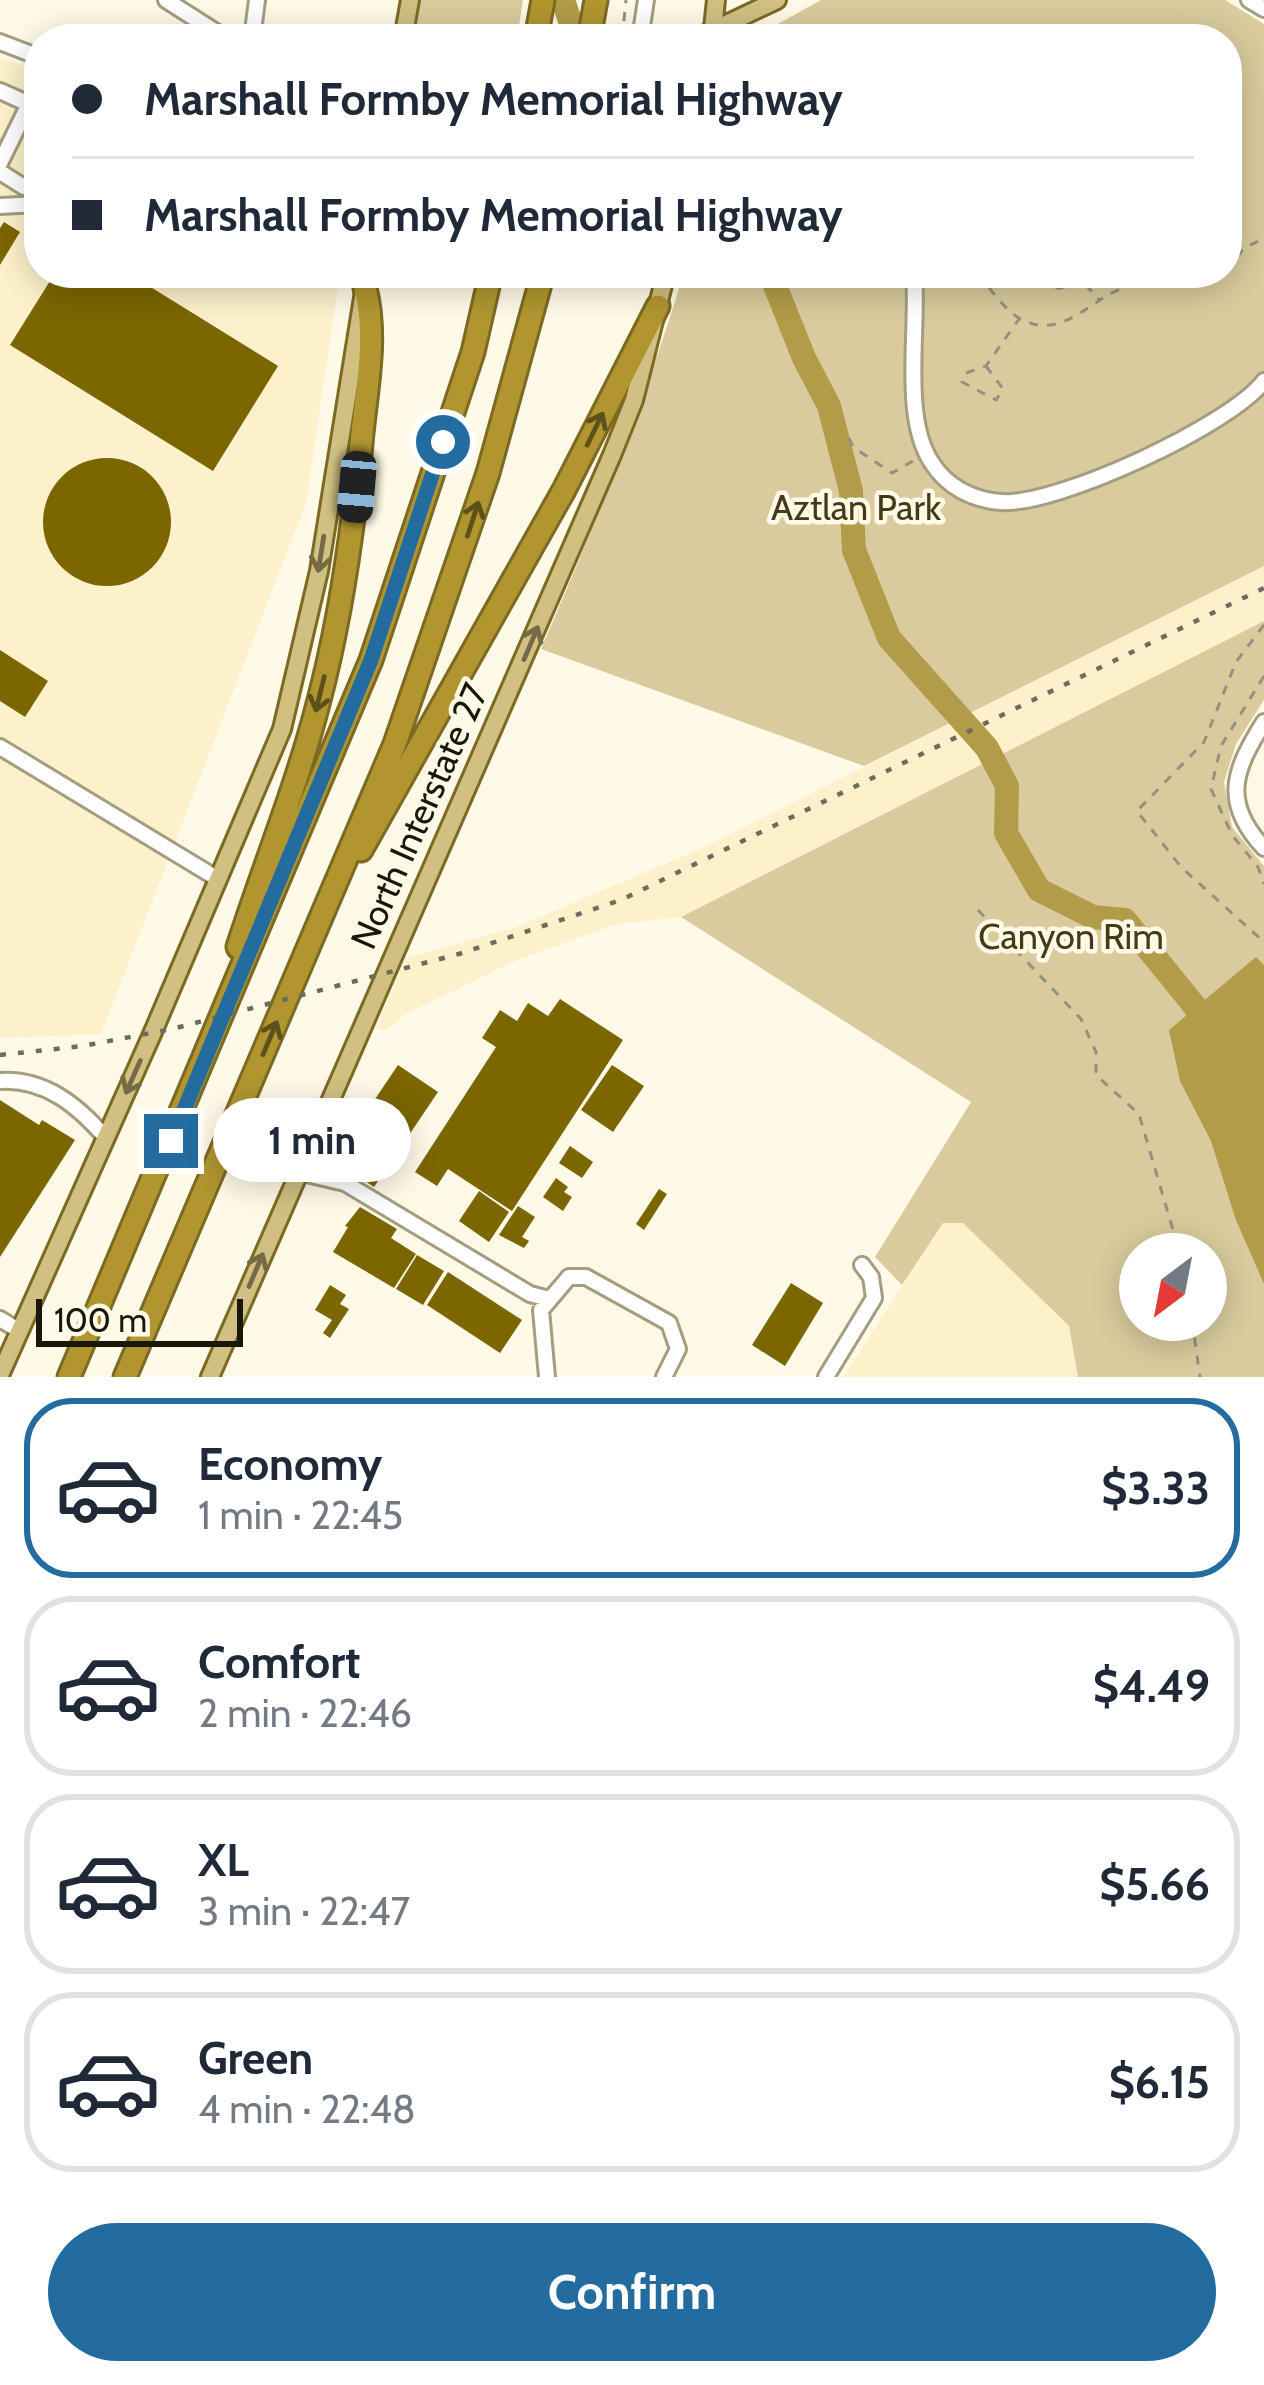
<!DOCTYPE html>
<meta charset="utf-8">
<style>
:root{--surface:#fff;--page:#f6f6f7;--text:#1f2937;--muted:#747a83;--line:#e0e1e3;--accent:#236c9f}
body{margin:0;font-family:Cabin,sans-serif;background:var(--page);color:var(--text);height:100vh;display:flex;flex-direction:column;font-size:45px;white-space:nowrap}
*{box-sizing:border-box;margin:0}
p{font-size:39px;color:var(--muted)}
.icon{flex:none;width:66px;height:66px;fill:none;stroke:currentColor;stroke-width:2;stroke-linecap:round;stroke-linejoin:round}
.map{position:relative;height:1377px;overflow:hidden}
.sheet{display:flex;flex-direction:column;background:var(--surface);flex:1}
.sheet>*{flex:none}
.banner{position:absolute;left:24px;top:24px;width:1218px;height:264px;border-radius:48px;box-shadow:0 6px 30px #0003;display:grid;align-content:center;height:264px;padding:0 48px;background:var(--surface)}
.needle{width:78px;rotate:212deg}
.tools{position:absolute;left:1119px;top:1233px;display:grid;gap:24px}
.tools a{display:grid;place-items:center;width:108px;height:108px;border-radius:50%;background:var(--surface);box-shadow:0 6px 30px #0003;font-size:60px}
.scale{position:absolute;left:36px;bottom:30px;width:207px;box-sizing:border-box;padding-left:12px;border:6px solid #19160b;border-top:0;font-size:33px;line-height:42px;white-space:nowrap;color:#19160b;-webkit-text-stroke:9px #fffae7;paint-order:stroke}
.end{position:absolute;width:54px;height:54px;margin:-27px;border:15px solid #236c9f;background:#fff;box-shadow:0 0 0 6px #fff}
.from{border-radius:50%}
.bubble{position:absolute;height:84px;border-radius:42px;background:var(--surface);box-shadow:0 6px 30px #0003;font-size:39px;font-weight:700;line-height:84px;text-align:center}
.car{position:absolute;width:36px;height:72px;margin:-36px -18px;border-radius:15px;box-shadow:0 0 9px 3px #0007;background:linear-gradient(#222 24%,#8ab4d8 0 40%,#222 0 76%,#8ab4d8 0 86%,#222 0)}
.banner b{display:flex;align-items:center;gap:42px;height:114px;font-size:45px}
.banner b+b{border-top:3px solid var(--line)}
.banner i{width:30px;height:30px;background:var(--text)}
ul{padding:21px 0 0;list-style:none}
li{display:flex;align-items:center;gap:36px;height:180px;margin:0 24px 18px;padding:0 24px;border:6px solid var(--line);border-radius:48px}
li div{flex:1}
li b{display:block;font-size:45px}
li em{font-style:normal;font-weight:700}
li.on{border-color:var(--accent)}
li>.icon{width:108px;height:108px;stroke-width:1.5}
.cta{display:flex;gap:24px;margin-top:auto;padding:24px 48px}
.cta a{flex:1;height:138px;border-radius:72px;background:var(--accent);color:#fff;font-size:48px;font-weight:700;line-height:138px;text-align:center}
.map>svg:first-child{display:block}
.built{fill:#fcf1ca}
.green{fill:#d9cb9d;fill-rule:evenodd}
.water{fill:#b29b49}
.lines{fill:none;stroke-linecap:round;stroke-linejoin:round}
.river{stroke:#b29b49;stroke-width:24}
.building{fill:#7c6600}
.minor-casing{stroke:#a59d80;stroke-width:20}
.major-casing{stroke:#7c6922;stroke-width:22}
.highway-casing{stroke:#7c6922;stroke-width:27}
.path{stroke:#959181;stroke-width:3;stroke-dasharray:9 9;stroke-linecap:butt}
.minor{stroke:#fff;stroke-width:14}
.major{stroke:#d0c082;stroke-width:16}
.highway{stroke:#b1962f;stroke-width:21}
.rail{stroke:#6f6b5d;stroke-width:4.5;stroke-dasharray:6 12;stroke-linecap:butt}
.oneway{stroke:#5d501b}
.oneway2{stroke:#746b46}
.route{stroke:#236c9f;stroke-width:15}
.labels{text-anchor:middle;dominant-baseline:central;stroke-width:9;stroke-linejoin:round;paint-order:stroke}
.park-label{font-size:36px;fill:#443a16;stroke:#fffae7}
.street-label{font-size:36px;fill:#19160b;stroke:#fffae7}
</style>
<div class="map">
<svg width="1264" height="1377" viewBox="0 0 1264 1377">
<rect width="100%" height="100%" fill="#fffae7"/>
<path class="built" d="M0 58 39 71V273H340L306 503 101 1034 0 1038Z
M1264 566V621L681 917 617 924 517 960 406 1014 386 1030 376 1028 406 958 514 928 702 848Z
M943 1223H964L1069 1326 1078 1377H843Z"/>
<path class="green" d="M421 0H523L517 39H414Z
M821 0H1225L1264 24V566L864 766 541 649C595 525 644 403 684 273H1227V39H751Z
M1264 621V700L1236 744 1224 782 1232 827 1264 866V1377H1078L1069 1326 963 1223H943L902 1285 875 1257 971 1102 681 917ZM1140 1254H1206V1320H1140Z"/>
<path class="water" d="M1256 957 1264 965V1284L1236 1220 1211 1141 1180 1081 1169 1030Z"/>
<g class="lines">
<path class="river" d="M563 0 576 39
M770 273 804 358 829 406 851 491 854 550 889 638 987 748 1007 786 1006 833 1039 890 1093 917 1125 920 1214 1030"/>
</g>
<path class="building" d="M4 222 20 232 0 265V228Z
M55 273H128L278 366 213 471 10 345Z
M43 522a64 64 0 1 1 128 0a64 64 0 1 1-128 0Z
M0 650 48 681 25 717 0 701Z
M560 999 623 1040 512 1211 448 1169 437 1186 415 1172 496 1047 482 1038 500 1010 517 1021 528 1003 548 1016Z
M398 1065 438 1092 374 1187 334 1160Z
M612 1065 644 1086 613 1132 581 1110Z
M0 1100 39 1125 42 1120 75 1140 0 1257Z
M570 1146 593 1162 582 1178 559 1163Z
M556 1178 568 1187 564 1192 572 1197 563 1211 543 1197Z
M659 1189 667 1194 644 1230 636 1224Z
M479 1191 509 1212 489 1242 459 1221Z
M518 1206 535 1217 522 1237 529 1241 524 1248 499 1235Z
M360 1207 397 1229 391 1238 416 1254 394 1288 333 1252 348 1227 345 1226Z
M417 1255 444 1271 423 1305 396 1289Z
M448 1272 522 1320 500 1353 427 1305Z
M791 1283 823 1303 785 1366 752 1345Z
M330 1285 346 1295 340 1304 349 1309 330 1338 323 1333 332 1320 315 1310Z"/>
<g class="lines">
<defs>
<path id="minor" d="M166 0 227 39
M1249 0 1264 9
M252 39 257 0
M640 39 646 0
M0 42 39 57
M0 91 29 104 0 163
M29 104 39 82
M0 172 24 187 39 184
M0 206 39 204
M914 273C919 327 901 418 932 463 947 487 973 500 1001 502 1057 506 1231 425 1264 381
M1264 722C1234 770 1221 802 1264 848
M0 747 218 879
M0 1081C45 1078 78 1106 106 1138
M298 1172 345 1183 530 1294 549 1299
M0 1319 20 1331
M547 1377 541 1310 569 1277H586L669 1323 678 1349 664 1377
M826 1377 874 1298 871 1277 862 1265"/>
<path id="major" d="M712 38 716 0
M403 39 410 0
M695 39 777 0
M0 1375 153 1032 282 729 319 571 367 273
M210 1377 612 455 634 400 666 273"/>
<path id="highway" d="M536 39 543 0
M589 39 596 0
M361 850 564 490 658 306
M238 947C264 866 297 786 318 704 342 614 354 525 362 433 367 385 377 335 365 288
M69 1377 371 660 473 352 491 273
M125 1377 395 744 488 473 543 273"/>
</defs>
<use href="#minor" class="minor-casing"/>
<use href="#major" class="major-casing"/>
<use href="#highway" class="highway-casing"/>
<path class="path" d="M622 39 626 0
M1227 272 1243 249 1264 238
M979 273C992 292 1009 318 1033 324 1070 333 1095 295 1127 287 1160 278 1198 299 1227 273
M1048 273 1049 283C1060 295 1070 283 1080 278L1099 300
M1111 273 1114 290
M986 366 1003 389 996 400 962 382 966 373 986 366 1019 319
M849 438 853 447 892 473 913 461
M1264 625 1236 662 1204 742 1137 811 1181 867 1264 942
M1264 676 1221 746 1211 789 1232 835 1258 867 1264 884
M978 910 1081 1019 1096 1052V1075L1139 1114 1180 1254
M1192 1320 1200 1377"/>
<use href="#minor" class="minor"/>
<use href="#major" class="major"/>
<use href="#highway" class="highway"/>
<path class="rail" d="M0 1055 83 1046 172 1029 459 954 621 900 1264 588"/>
</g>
<defs><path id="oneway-shaft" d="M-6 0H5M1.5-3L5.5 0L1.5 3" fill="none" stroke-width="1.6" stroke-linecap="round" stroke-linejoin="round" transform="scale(3)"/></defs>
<g class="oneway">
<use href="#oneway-shaft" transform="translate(595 429) rotate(-64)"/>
<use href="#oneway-shaft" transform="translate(473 519) rotate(-72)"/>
<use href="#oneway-shaft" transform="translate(320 694) rotate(104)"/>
<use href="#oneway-shaft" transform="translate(270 1038) rotate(-67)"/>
</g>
<g class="oneway2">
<use href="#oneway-shaft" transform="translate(321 554) rotate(99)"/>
<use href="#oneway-shaft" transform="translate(531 643) rotate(-67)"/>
<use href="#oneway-shaft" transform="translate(133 1077) rotate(114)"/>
<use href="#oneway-shaft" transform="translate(256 1270) rotate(-67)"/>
</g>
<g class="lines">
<path class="route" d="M171 1141 371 660 443 442"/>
</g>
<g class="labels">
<g class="park-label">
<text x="856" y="507">Aztlan Park</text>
<text x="1071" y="936">Canyon Rim</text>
</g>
<g class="street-label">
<text transform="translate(419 816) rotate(-66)">North Interstate 27</text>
</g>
</g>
</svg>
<div class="tools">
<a><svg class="needle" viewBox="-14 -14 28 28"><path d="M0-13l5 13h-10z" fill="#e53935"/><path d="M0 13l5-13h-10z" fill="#747a83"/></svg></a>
</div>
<div class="scale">100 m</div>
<i class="end from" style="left:443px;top:442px"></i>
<i class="end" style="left:171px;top:1141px"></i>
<div class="bubble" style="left:213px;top:1098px;width:198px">1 min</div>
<i class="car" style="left:357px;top:487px;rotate:185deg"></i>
<div class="banner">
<b><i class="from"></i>Marshall Formby Memorial Highway</b>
<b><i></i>Marshall Formby Memorial Highway</b>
</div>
</div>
<section class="sheet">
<ul>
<li class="on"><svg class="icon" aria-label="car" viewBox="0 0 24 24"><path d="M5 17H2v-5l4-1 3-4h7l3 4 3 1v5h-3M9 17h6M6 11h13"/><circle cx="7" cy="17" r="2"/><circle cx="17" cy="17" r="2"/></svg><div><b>Economy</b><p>1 min · 22:45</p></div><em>$3.33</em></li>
<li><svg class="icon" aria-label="car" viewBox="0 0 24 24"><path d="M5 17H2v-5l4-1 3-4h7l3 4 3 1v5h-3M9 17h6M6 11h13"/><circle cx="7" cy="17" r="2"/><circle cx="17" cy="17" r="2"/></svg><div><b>Comfort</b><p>2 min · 22:46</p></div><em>$4.49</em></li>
<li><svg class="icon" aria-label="car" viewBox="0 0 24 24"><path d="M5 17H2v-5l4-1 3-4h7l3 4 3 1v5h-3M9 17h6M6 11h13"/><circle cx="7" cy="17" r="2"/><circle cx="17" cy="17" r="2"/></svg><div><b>XL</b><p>3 min · 22:47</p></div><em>$5.66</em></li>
<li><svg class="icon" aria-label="car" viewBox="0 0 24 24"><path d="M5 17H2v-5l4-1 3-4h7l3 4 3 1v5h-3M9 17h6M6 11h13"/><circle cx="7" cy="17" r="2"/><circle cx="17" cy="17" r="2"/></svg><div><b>Green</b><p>4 min · 22:48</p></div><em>$6.15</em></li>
</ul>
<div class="cta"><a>Confirm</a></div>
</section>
